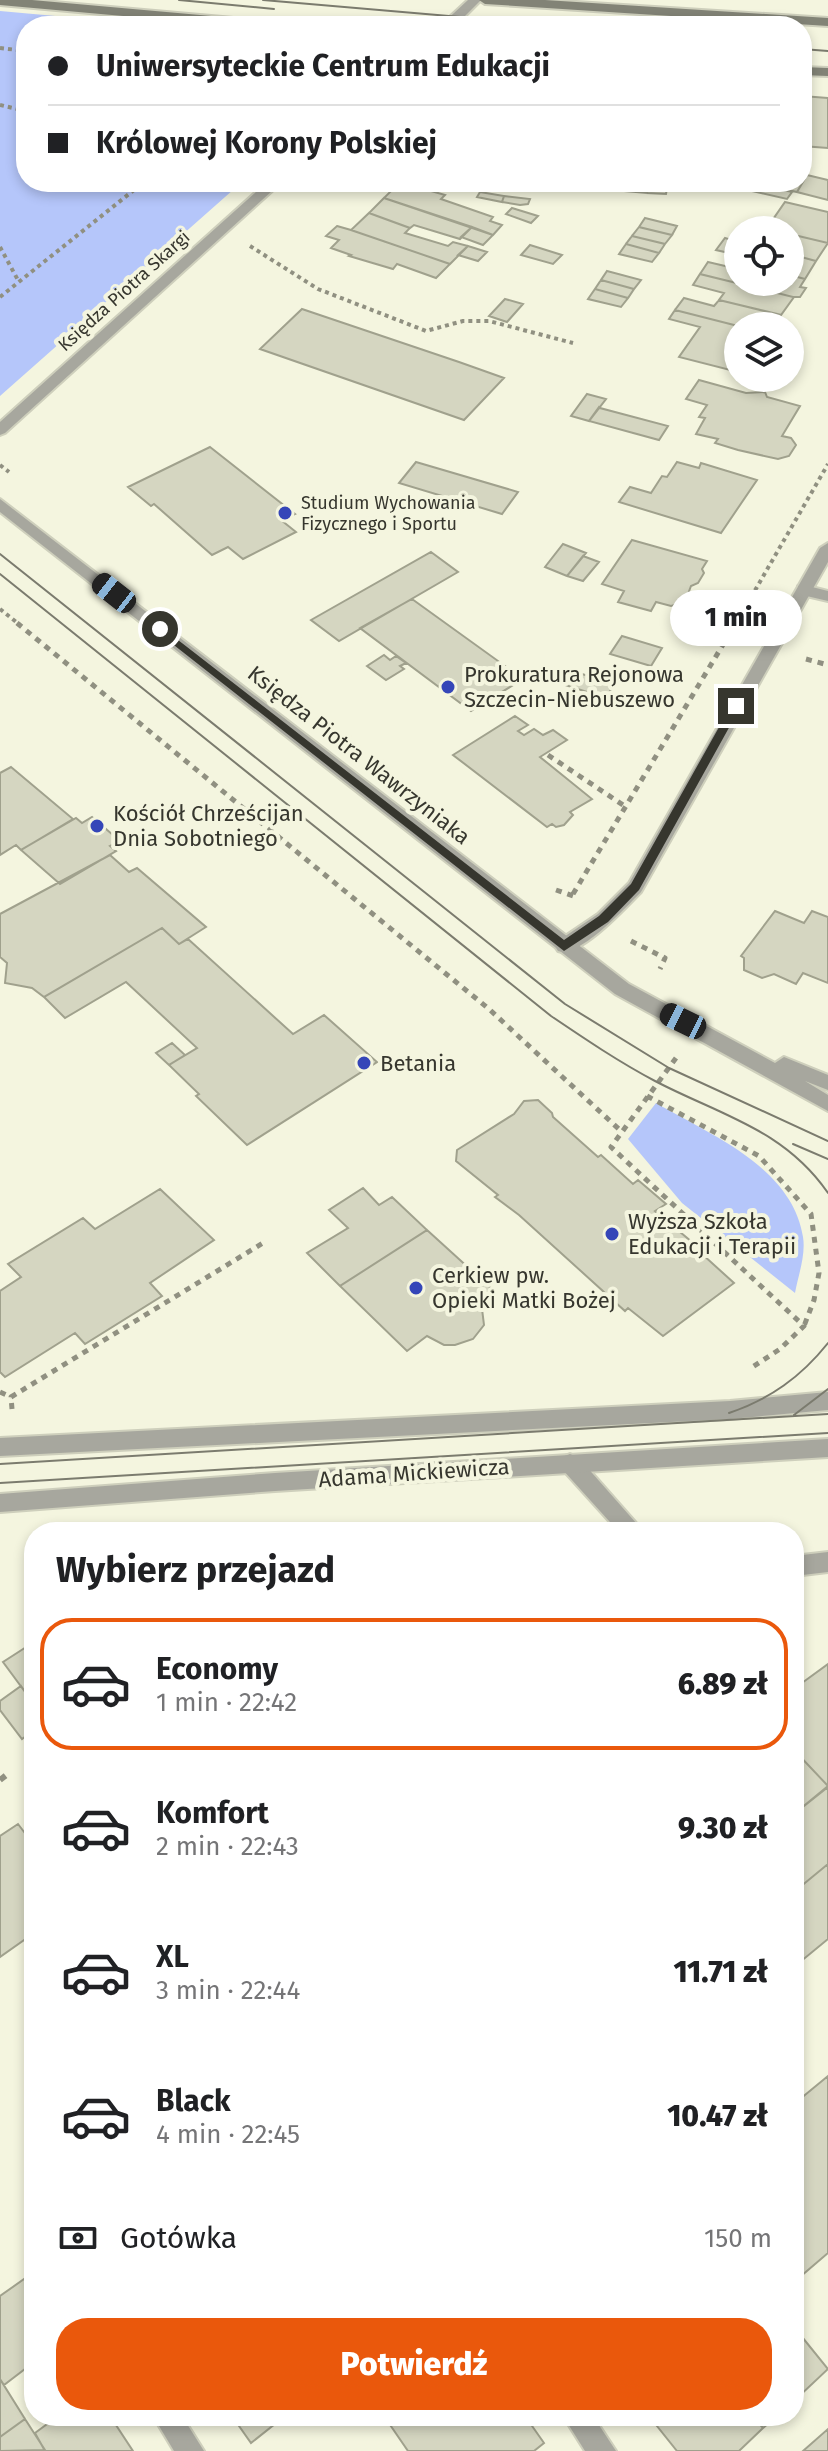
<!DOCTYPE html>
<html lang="pl">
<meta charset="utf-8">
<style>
:root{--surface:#fff;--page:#f6f6f6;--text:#202124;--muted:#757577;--line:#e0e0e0;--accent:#ea580c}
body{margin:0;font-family:"Fira Sans",sans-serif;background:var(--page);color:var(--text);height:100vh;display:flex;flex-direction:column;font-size:30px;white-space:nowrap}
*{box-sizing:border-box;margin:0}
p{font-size:26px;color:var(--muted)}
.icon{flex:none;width:44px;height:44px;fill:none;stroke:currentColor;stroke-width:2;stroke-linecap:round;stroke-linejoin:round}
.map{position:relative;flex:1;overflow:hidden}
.side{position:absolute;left:24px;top:1522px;width:780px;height:904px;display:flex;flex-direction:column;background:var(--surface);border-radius:32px;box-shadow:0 4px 12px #0003}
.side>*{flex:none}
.guide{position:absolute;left:16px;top:16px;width:796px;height:176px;border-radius:32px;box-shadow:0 4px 12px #0003;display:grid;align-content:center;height:176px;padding:0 32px;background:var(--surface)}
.buttons{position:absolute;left:724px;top:216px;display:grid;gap:16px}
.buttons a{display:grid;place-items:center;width:80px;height:80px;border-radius:50%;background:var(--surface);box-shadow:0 4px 12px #0003;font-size:40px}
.end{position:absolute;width:36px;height:36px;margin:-18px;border:10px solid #36362e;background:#fff;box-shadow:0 0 0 4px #fff}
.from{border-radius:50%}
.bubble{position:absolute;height:56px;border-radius:28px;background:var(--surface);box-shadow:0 4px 12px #0003;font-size:26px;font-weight:800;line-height:56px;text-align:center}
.car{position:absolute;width:24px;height:48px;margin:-24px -12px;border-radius:10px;box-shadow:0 0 6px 2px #0007;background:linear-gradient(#222 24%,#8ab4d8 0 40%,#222 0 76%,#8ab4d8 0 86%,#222 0)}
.guide b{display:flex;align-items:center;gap:28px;height:76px;font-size:30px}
.guide b+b{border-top:2px solid var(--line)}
.guide i{width:20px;height:20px;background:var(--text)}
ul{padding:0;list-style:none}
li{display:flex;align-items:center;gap:24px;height:132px;margin:0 16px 12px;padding:0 16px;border:4px solid transparent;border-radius:32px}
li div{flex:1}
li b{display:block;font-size:30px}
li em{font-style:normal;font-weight:800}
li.active{border-color:var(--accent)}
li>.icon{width:72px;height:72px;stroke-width:1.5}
h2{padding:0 32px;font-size:36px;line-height:96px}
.pay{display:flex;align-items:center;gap:20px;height:88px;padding:0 32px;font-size:30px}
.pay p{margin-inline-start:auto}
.primary-button{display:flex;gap:16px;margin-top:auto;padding:16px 32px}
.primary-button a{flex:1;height:92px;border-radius:32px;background:var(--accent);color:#fff;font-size:32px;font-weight:800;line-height:92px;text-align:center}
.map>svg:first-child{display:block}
.green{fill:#b5c6fa}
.building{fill:#d5d6c1;stroke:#a0a18d;stroke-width:2}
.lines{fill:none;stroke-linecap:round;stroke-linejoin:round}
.service-casing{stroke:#cecfbc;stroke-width:4}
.minor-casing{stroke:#cecfbc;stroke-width:4}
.tertiary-casing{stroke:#cecfbc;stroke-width:4}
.secondary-casing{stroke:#cecfbc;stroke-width:4}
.path-far2{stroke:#909081;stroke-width:4;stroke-dasharray:4 4;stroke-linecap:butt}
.path-far1{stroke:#909081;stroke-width:5;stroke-dasharray:6 6;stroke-linecap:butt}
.path{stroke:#909081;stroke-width:6;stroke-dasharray:7 7;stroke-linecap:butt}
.service{fill:#a7a79e;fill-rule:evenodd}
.minor{fill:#a7a79e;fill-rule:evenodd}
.tertiary{fill:#a7a79e;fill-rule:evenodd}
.secondary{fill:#828376;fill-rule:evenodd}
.tram{stroke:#7b7b6e;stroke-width:2}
.route{fill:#36362e}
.poi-dot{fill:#3546b8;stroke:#f4f5df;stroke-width:3}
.labels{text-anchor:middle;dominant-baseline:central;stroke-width:8;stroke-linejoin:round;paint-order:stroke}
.far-street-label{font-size:18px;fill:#36362e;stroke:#f4f5df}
.far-poi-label{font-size:18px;fill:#36362e;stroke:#f4f5df;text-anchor:start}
.poi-label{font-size:22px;fill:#36362e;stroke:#f4f5df;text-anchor:start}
.street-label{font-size:22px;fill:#36362e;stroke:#f4f5df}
</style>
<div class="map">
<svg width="828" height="2451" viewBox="0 0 828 2451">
<rect width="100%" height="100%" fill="#f4f5df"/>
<path class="green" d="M0 11 166 26H26V182H242L0 396Z
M656 1103C711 1135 792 1167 803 1237 806 1255 798 1276 795 1293L682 1203 628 1139Z"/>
<path class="building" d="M802 96 828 98V148L802 146Z
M802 174 807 175 797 192 752 182H802Z
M807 175 828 180V200L797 192Z
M400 182 445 195 441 199 493 217 490 221 502 225 493 235 384 198Z
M405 182H444L437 189Z
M614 182H649L647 193 613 190Z
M649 182H668L666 194 647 193Z
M742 182H752L792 192 787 199 739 188Z
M480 192 504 196 502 202 477 197Z
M504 196 530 199 528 204 520 205 502 202Z
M384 198 472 227 460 239 414 225 410 228 369 213Z
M785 202 828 212V243L790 234V230L767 228Z
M512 208 538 216 531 223 506 214Z
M369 213 410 228 405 233 448 246 453 242 468 246 450 264 351 230Z
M645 218 677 226 672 235 639 227Z
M337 226 351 230 450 264 436 278 397 264 393 269 349 256 351 255 331 248 339 240 326 236Z
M472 227 493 235 483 245 461 237Z
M639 227 672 235 665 244 632 236Z
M790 234 828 243 816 261 790 254Z
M632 236 665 244 659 253 626 244Z
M725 238 738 242V255L716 250Z
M626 244 659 253 652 262 619 254Z
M530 245 562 255 553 264 521 255Z
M468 246 487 252 478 261 458 255Z
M790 254 816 261 805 279 790 275Z
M708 262 738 269V282H790V275L805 279 800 287 806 288 800 297H793L700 274Z
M607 271 641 280 634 289 601 280Z
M700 274 793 297H794L781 315 719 300 724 293 693 285Z
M601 280 634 289 628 298 595 289Z
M595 289 628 298 621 307 588 299Z
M684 298 714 306 719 300 781 315 774 326H738L675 310Z
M505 299 523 304 507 322 489 316Z
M302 309 459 362 504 378 464 420 260 349Z
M675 310 738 326V372L679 357 700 327 669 319Z
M699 380 746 393 765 392 767 397 800 406 782 436 791 438 796 445 789 456 778 459 738 450 715 443 718 439 696 434 705 418 699 417 707 405 686 399Z
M587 394 606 399 589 421 571 416Z
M599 407 600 408 668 426 659 440 589 421Z
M210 447 295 514 281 520 296 532 243 559 228 547 212 555 154 504 151 506 128 487Z
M416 462 518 492 502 514 399 483Z
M677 462 699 468 701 463 757 480 721 533 619 502 630 487 651 493 662 476 667 477Z
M632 540 707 561 702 569 704 573 698 583 691 586 685 602 671 606 656 602 651 611 618 602 624 591 602 584Z
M563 544 586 553 567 576 545 567Z
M431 552 458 572 339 641 311 620Z
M583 556 599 562 583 581 567 576Z
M412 599 523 679 471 711 360 628Z
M622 636 662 648 651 666 610 654Z
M384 655 390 660 396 656 406 663 400 666 404 669 386 680 367 666Z
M582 674 614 684 606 698 565 685Z
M515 716 528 725 518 731 524 735 534 729 543 735 553 730 567 740 540 757 592 799 570 812 573 815 564 825 556 827 552 824 547 827 453 755Z
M11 767 73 819 21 850 16 845 0 855V773Z
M92 817 120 841 110 846 116 851 60 884 21 850 76 818 82 823Z
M110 855 129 872 137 868 206 927 179 944 162 928 44 997 32 988 5 983 7 963 0 957V914Z
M775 911 804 923 812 911 828 917V983L803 973 796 984 774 974 762 978 744 970V958L741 956Z
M162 928 179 944 188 939 293 1034 324 1015 377 1062 247 1145 196 1096 199 1094 169 1065 197 1048 126 982 65 1018 44 997Z
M172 1043 185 1055 169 1065 156 1053Z
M538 1100 552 1113 553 1117 598 1157 601 1155 633 1184 638 1180 666 1204 655 1211 704 1252 702 1254 734 1283 663 1336 628 1308 625 1311 519 1215 495 1197 498 1195 456 1161 457 1150 514 1114 524 1101Z
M363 1188 379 1205 392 1197 427 1230 340 1286 307 1253 348 1228 329 1210Z
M160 1189 214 1240 150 1283 162 1296 85 1344 75 1333 5 1377 0 1372V1291L21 1277 8 1264 83 1218 95 1229Z
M427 1230 493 1290 476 1302 482 1309 484 1325 473 1339 455 1345H444L427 1336 407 1351 340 1286Z
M34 1642V1704L3 1662Z
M828 1664V1786L794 1750V1700L801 1694 795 1688Z
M21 1686 34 1704V1730L22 1739 0 1710V1701Z
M794 1750 828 1786 794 1814Z
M828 1787V1864L794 1892V1814Z
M18 1824 34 1845V1933L0 1957V1836Z
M828 1864V1939L794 1967V1892Z
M828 2076V2253L794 2282V2104Z
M34 2272V2362L4 2385 0 2379V2296Z
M794 2327 828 2369 794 2401Z
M0 2379 25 2419 0 2437Z
M58 2416H110L133 2451H45L35 2433Z
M232 2416H285L251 2443Z
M384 2416H525L544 2443 534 2451H408Z
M649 2416H753L763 2428 739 2451H677Z
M753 2416H777L763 2428Z
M25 2419 45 2450 0 2451V2437Z
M828 2429V2451H803Z"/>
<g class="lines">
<defs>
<path id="service" d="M804 585 828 591V601L798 594V586Z
M570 1454 578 1457 644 1532H619L562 1469 559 1463 562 1457Z
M828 1552V1572L794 1576V1556Z
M153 2416H182L204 2451H174Z
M563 2416H593L616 2451H585Z"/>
<path id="minor" d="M267 182H282L5 433 0 435V422Z
M828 543V562L641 892C626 907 580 958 558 951L555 946 558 941 598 914 629 883 820 548Z"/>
<path id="tertiary" d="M468 0H481L455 26H440Z
M0 499 629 984 775 1063 784 1057 828 1075V1090L805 1081 828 1095V1111L615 994 0 512Z
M828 1392V1410L730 1419 0 1456V1438L730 1401Z
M828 1439V1457L275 1491 0 1512V1494L275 1473Z"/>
<path id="secondary" d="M0 0H32L278 22 285 26H235L0 5Z
M479 0H545L828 18V26L485 4Z
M802 67 828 68V76L802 75Z"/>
</defs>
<use href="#service" class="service-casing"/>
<use href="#minor" class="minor-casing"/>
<use href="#tertiary" class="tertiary-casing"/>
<use href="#secondary" class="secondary-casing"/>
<path class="path-far2" d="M0 48 26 51
M0 105 26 111
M250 246 318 289 426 331 463 321H489L573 343
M0 247 19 282
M0 297 144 182
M0 465 9 472
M0 609 20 625
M735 625 828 464"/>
<path class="path-far1" d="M17 623 489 1009 622 1132
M806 659 828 665
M548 755 626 807
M556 890 576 897
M573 894 736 623
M631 941 665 958 660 969
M676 1058 611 1147 804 1326 780 1349 751 1368
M647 1096 759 1156 811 1214 819 1273 814 1300 804 1326
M0 1392 11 1397
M12 1409 11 1397 263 1243"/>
<path class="path" d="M0 1780 9 1773"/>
<use href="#service" class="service"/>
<use href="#minor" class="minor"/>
<use href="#tertiary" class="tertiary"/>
<use href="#secondary" class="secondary"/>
<path class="tram" d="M179 0 274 9
M263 0 565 26
M802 49 828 51
M0 554 565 1004 669 1068 828 1141
M0 574 551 1016C585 1039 619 1062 655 1081 720 1115 784 1129 828 1193
M793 1144 828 1159
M729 1413C770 1399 801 1377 828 1343
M794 1415 828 1389
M0 1464 828 1414
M0 1483 828 1433"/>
</g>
<path class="route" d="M160 626 564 940 599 916 631 884 732 704 741 706 639 890 608 922 564 951 156 631 155 629Z"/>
<g class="poi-dot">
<circle cx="285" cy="513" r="8"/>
<circle cx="448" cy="687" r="8"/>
<circle cx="97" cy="826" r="8"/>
<circle cx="364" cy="1063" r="8"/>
<circle cx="612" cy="1234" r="8"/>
<circle cx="416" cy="1288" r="8"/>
</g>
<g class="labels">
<g class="far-street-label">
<text transform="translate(124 291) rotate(-42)">Księdza Piotra Skargi</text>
</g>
<g class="far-poi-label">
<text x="301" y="503">Studium Wychowania<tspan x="301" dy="21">Fizycznego i Sportu</tspan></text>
</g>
<g class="poi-label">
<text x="464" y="674">Prokuratura Rejonowa<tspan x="464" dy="25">Szczecin-Niebuszewo</tspan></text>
<text x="113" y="813">Kościół Chrześcijan<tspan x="113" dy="25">Dnia Sobotniego</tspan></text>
<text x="380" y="1063">Betania</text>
<text x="628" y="1221">Wyższa Szkoła<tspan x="628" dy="25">Edukacji i Terapii</tspan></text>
<text x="432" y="1275">Cerkiew pw.<tspan x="432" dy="25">Opieki Matki Bożej</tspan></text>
</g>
<g class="street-label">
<text transform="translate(359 755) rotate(38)">Księdza Piotra Wawrzyniaka</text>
<text transform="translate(414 1473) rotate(-4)">Adama Mickiewicza</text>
</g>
</g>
</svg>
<div class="buttons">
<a><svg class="icon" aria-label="locate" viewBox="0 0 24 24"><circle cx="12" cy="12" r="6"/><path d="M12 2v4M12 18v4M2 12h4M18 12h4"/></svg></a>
<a><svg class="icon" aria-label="layers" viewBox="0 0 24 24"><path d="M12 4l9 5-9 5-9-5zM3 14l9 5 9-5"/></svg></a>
</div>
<i class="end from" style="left:160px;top:629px"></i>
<i class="end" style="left:736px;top:706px"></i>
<div class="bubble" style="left:670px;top:590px;width:132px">1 min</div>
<i class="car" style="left:114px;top:593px;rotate:308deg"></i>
<i class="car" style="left:683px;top:1021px;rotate:296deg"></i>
<div class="guide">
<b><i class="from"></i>Uniwersyteckie Centrum Edukacji</b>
<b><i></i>Królowej Korony Polskiej</b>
</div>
<section class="side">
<h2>Wybierz przejazd</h2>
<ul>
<li class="active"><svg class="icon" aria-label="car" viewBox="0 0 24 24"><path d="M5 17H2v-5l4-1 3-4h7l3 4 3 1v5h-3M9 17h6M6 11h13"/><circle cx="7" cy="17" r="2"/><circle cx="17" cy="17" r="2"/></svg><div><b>Economy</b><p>1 min · 22:42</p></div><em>6.89 zł</em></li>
<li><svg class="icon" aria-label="car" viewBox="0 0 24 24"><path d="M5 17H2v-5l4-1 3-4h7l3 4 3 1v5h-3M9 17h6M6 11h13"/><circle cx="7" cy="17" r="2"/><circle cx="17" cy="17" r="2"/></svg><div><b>Komfort</b><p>2 min · 22:43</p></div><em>9.30 zł</em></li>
<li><svg class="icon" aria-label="car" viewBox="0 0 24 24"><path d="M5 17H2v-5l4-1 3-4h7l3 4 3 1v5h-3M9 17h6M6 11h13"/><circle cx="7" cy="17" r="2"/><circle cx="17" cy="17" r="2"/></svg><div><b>XL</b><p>3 min · 22:44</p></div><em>11.71 zł</em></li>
<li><svg class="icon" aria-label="car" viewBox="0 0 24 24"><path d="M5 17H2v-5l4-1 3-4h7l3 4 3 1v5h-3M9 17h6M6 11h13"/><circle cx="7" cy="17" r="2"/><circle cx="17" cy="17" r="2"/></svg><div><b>Black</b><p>4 min · 22:45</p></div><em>10.47 zł</em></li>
</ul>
<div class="pay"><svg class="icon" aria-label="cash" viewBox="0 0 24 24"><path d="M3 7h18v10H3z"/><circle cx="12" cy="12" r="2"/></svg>Gotówka<p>150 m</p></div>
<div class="primary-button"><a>Potwierdź</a></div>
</section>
</div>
